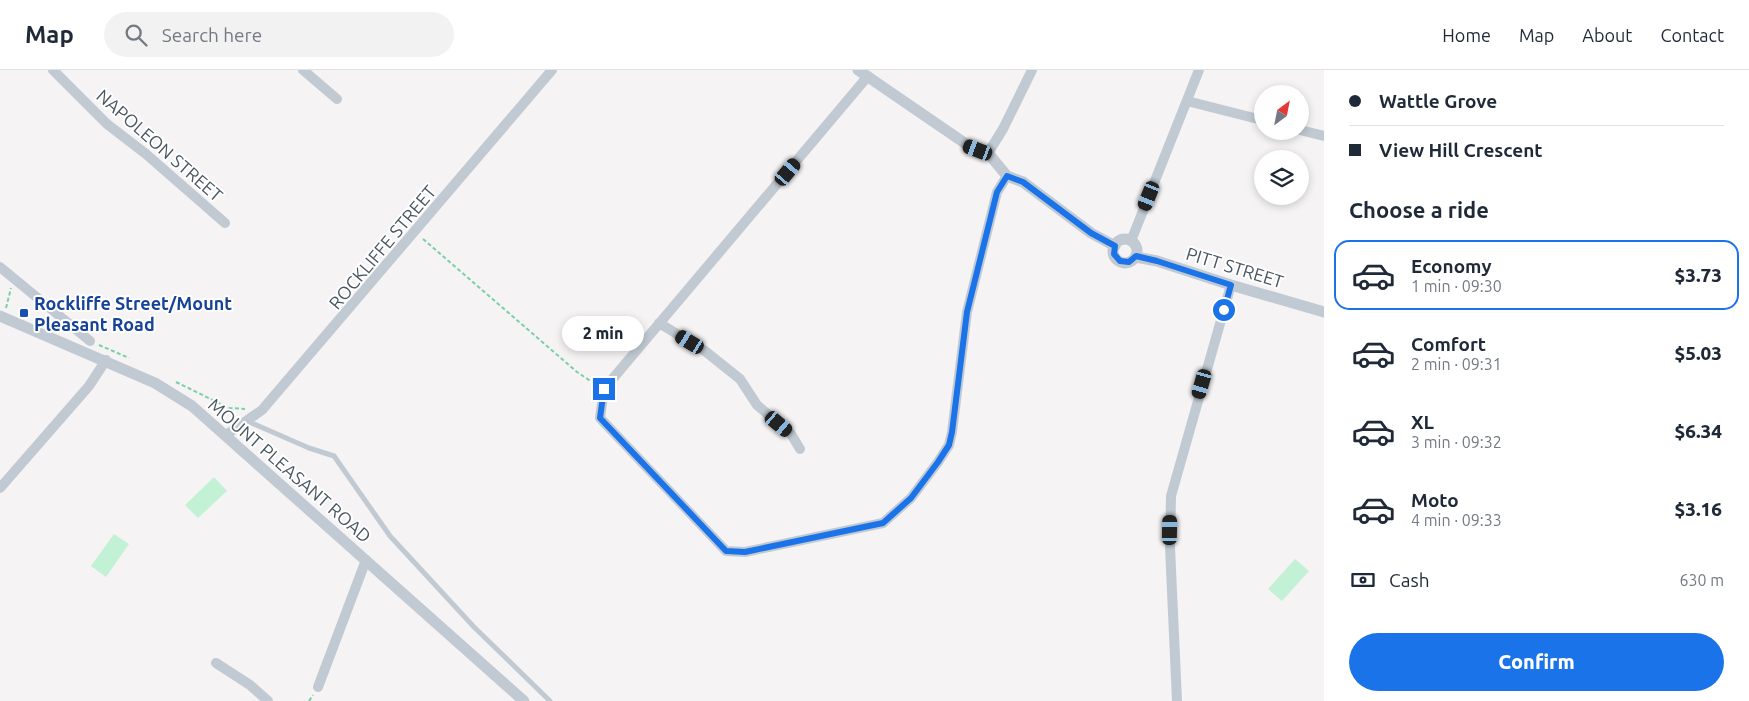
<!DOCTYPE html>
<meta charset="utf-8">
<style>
:root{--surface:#fff;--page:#f2f2f3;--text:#1f2937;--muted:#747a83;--line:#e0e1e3;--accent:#1a73e8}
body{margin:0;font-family:Ubuntu,sans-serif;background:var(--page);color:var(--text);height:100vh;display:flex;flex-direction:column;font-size:19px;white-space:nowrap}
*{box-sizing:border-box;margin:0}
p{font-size:16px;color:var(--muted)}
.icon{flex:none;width:28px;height:28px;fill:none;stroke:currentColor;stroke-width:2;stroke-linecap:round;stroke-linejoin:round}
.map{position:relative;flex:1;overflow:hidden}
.side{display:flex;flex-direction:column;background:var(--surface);width:425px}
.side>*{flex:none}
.top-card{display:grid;align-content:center;height:110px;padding:0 25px;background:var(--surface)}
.needle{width:32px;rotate:32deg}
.tools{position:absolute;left:1254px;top:15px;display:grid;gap:10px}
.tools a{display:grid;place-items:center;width:55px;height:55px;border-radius:50%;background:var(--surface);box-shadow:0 2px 8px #0003;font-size:25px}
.end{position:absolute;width:22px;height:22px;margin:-11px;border:6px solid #1a73e8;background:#fff;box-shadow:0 0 0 2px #fff}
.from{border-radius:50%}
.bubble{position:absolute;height:35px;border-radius:18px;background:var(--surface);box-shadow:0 2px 8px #0003;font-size:16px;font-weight:800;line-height:35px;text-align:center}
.car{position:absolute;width:15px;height:30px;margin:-15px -8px;border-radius:6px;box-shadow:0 0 4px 1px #0007;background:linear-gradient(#222 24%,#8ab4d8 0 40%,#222 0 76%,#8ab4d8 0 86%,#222 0)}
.top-card b{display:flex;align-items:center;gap:18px;height:48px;font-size:19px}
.top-card b+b{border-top:1px solid var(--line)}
.top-card i{width:12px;height:12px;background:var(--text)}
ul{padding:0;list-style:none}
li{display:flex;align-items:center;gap:15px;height:70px;margin:0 10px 8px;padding:0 15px;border:2px solid transparent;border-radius:15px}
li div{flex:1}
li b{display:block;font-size:19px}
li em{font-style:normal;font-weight:800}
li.active{border-color:var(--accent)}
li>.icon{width:45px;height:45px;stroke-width:1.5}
h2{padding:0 25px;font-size:22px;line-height:60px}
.pay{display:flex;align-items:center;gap:12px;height:55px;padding:0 25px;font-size:19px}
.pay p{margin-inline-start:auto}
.cta{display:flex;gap:10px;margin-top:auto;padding:10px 25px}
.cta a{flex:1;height:58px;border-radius:30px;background:var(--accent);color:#fff;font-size:20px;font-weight:800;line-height:58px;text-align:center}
header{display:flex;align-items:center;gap:30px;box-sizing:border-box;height:70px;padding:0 25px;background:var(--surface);border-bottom:1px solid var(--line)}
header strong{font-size:24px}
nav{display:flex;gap:28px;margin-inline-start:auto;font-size:18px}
.search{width:350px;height:45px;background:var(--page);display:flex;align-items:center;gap:12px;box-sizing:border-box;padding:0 18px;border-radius:28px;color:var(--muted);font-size:19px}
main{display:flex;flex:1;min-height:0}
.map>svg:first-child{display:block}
.green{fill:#c3f1d5}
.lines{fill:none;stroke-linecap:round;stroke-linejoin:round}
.path{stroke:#7ad0a6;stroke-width:2;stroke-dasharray:4 2.5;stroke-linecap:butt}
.service{stroke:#c1cad2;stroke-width:5}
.minor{stroke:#c1cad2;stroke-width:10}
.tertiary{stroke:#c1cad2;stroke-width:11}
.route{stroke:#1a73e8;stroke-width:6}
.transit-dot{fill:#1a4fb4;stroke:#fff;stroke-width:2}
.labels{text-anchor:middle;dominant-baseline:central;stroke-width:4;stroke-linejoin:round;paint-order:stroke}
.street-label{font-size:18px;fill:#4a5661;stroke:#fff}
.transit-label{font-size:18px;font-weight:bold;fill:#164399;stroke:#fff;text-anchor:start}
</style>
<header>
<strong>Map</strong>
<div class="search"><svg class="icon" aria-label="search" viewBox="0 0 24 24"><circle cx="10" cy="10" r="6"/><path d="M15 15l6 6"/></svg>Search here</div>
<nav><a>Home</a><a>Map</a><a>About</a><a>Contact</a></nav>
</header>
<main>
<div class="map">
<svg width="1324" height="631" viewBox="0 0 1324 631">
<rect width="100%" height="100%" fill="#f5f3f3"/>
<path class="green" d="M214 407 227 421 198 448 185 435Z
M114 464 129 474 106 507 91 496Z
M1295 489 1309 501 1282 531 1268 519Z"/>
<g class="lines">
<path class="path" d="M423 169 577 302 595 314
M6 238 11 218
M99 275 129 288
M176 312 229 338 245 339
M309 631 313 625"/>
<path class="service" d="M247 351 309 378 334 386 390 466 474 557 550 631"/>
<path class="minor" d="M53 0 107 54 146 84 225 153
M303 0 337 29
M868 6 604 319 600 348 726 481 745 482 883 453 911 428 938 392 949 375 952 362 967 242 997 122 1007 106
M1187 31 1262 50
M1300 60 1324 66
M988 83 1003 59 1032 0
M1131 171 1199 0
M0 197 90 271
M659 253 705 281 740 309 757 335 791 364 800 379
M226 365 262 340 552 0
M0 418 89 316 106 290
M216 593 250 615 268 631
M318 617 366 490
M1177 631 1170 477 1171 426 1231 215"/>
<path class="tertiary" d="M858 0 969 76 988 83 1007 106 1023 112 1091 163 1115 176
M1113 181a12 12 0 1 1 24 0a12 12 0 1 1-24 0Z
M1136 187 1157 191 1231 215 1324 242
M0 246 155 313 192 336 524 631"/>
</g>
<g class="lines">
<path class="route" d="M604 319 600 348 726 481 745 482 883 453 911 428 938 392 949 375 952 362 967 242 997 122 1007 106 1023 112 1091 163 1115 176 1114 184 1120 191 1129 192 1136 186 1157 191 1231 215 1224 240"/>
</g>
<rect class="transit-dot" x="19" y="238" width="10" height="10" rx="2.5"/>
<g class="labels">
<g class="street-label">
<text transform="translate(160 75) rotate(41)">NAPOLEON STREET</text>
<text transform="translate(382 177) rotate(-50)">ROCKLIFFE STREET</text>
<text transform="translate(1235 197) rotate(17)">PITT STREET</text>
<text transform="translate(290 400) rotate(41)">MOUNT PLEASANT ROAD</text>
</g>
<g class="transit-label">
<text x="34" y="233">Rockliffe Street/Mount<tspan x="34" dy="21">Pleasant Road</tspan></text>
</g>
</g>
</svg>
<div class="tools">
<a><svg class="needle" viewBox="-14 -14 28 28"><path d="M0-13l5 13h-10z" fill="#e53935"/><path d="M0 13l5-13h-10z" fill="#747a83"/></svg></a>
<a><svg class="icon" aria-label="layers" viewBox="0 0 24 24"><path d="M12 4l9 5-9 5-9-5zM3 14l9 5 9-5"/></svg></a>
</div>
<i class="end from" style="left:1224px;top:240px"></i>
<i class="end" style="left:604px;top:319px"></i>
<div class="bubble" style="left:562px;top:246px;width:82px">2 min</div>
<i class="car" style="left:978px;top:80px;rotate:291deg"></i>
<i class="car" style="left:788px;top:102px;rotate:40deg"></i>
<i class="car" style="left:1149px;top:126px;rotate:202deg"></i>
<i class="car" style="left:690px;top:272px;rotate:301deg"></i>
<i class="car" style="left:1202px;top:314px;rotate:196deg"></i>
<i class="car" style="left:779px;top:354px;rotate:130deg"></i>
<i class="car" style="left:1170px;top:460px;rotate:1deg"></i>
</div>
<section class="side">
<div class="top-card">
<b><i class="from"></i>Wattle Grove</b>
<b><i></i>View Hill Crescent</b>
</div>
<h2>Choose a ride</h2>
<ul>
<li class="active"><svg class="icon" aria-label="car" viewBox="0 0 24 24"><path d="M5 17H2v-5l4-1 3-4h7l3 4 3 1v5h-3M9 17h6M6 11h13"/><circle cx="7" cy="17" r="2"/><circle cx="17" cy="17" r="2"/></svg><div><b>Economy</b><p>1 min · 09:30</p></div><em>$3.73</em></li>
<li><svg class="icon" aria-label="car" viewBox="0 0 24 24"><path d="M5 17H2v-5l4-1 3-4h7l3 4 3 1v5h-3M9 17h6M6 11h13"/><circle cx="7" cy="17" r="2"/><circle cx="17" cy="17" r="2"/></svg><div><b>Comfort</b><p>2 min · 09:31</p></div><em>$5.03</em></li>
<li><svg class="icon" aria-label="car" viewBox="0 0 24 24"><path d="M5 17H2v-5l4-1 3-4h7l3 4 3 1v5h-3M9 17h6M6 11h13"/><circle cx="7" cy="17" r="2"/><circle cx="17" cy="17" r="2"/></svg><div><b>XL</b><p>3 min · 09:32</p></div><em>$6.34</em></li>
<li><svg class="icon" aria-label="car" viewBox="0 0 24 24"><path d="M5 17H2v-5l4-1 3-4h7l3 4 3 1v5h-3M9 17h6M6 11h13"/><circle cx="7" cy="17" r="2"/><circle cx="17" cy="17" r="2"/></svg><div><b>Moto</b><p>4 min · 09:33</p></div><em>$3.16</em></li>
</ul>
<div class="pay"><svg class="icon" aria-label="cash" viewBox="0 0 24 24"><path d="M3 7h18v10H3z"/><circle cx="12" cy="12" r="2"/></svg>Cash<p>630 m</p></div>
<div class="cta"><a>Confirm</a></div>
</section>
</main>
